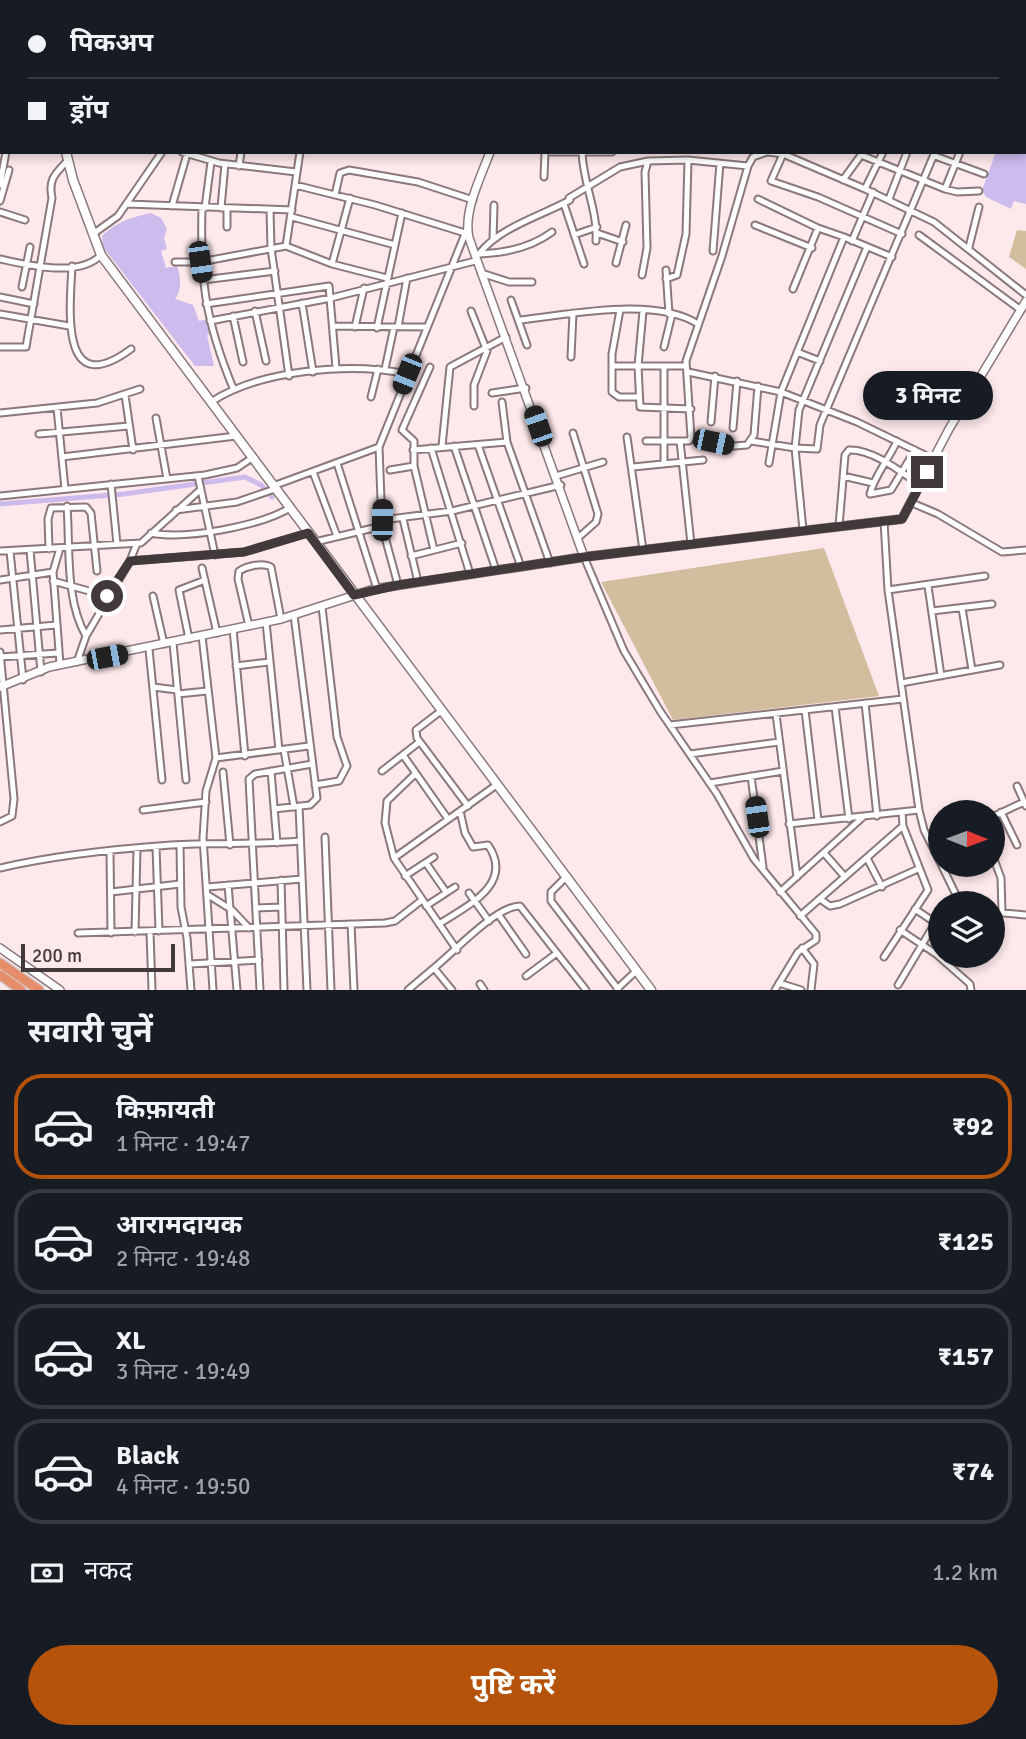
<!DOCTYPE html>
<html lang="hi">
<meta charset="utf-8">
<style>
:root{--surface:#171b24;--page:#242831;--text:#f1f3f6;--muted:#9ea1a6;--line:#363941;--accent:#b45309}
body{margin:0;font-family:Signika,"Noto Sans Devanagari",sans-serif;background:var(--page);color:var(--text);height:100vh;display:flex;flex-direction:column;font-size:26px;white-space:nowrap}
*{box-sizing:border-box;margin:0}
p{font-size:23px;color:var(--muted)}
.icon{flex:none;width:38px;height:38px;fill:none;stroke:currentColor;stroke-width:2;stroke-linecap:round;stroke-linejoin:round}
.map{position:relative;height:990px;overflow:hidden}
.details{display:flex;flex-direction:column;background:var(--surface);flex:1}
.details>*{flex:none}
.top-card{position:absolute;left:0px;top:0px;width:1027px;height:154px;box-shadow:0 4px 10px #0003;display:grid;align-content:center;height:154px;padding:0 28px;background:var(--surface)}
.needle{width:46px;rotate:91deg}
.controls{position:absolute;left:928px;top:800px;display:grid;gap:14px}
.controls a{display:grid;place-items:center;width:77px;height:77px;border-radius:50%;background:var(--surface);box-shadow:0 4px 10px #0003;font-size:35px}
.scale{position:absolute;left:21px;bottom:18px;width:154px;box-sizing:border-box;padding-left:7px;border:4px solid #41393a;border-top:0;font-size:19px;line-height:24px;white-space:nowrap;color:#41393a;-webkit-text-stroke:5px #fde8eb;paint-order:stroke}
.end{position:absolute;width:32px;height:32px;margin:-16px;border:9px solid #41393a;background:#fff;box-shadow:0 0 0 4px #fff}
.from{border-radius:50%}
.bubble{position:absolute;height:49px;border-radius:24px;background:var(--surface);box-shadow:0 4px 10px #0003;font-size:23px;font-weight:700;line-height:49px;text-align:center}
.car{position:absolute;width:21px;height:42px;margin:-21px -10px;border-radius:9px;box-shadow:0 0 5px 2px #0007;background:linear-gradient(#222 24%,#8ab4d8 0 40%,#222 0 76%,#8ab4d8 0 86%,#222 0)}
.top-card b{display:flex;align-items:center;gap:24px;height:66px;font-size:26px}
.top-card b+b{border-top:2px solid var(--line)}
.top-card i{width:18px;height:18px;background:var(--text)}
ul{padding:0;list-style:none}
li{display:flex;align-items:center;gap:21px;height:105px;margin:0 14px 10px;padding:0 14px;border:4px solid var(--line);border-radius:28px}
li div{flex:1}
li b{display:block;font-size:26px}
li em{font-style:normal;font-weight:700}
li.active{border-color:var(--accent)}
li>.icon{width:63px;height:63px;stroke-width:1.5}
h2{padding:0 28px;font-size:32px;line-height:84px}
.pay{display:flex;align-items:center;gap:18px;height:77px;padding:0 28px;font-size:26px}
.pay p{margin-inline-start:auto}
.primary-button{display:flex;gap:14px;margin-top:auto;padding:14px 28px}
.primary-button a{flex:1;height:80px;border-radius:42px;background:var(--accent);color:#fff;font-size:28px;font-weight:700;line-height:80px;text-align:center}
.map>svg:first-child{display:block}
.green{fill:#d3bd9f}
.water{fill:#cebbee}
.lines{fill:none;stroke-linecap:round;stroke-linejoin:round}
.canal{stroke:#cebbee;stroke-width:5}
.minor-casing{stroke:#8b787b;stroke-width:9}
.tertiary-casing{stroke:#8b787b;stroke-width:10}
.secondary-casing{stroke:#8b787b;stroke-width:11}
.trunk-casing{stroke:#d1cfd0;stroke-width:12}
.minor{stroke:#fff;stroke-width:5}
.tertiary{stroke:#fff;stroke-width:7}
.secondary{stroke:#fff;stroke-width:8}
.trunk{stroke:#e68e6c;stroke-width:9}
.route{stroke:#41393a;stroke-width:9}
</style>
<div class="map">
<svg width="1026" height="990" viewBox="0 0 1026 990">
<rect width="100%" height="100%" fill="#fde8eb"/>
<path class="green" d="M1017 230 1026 231V269L1009 257Z
M824 548 879 696 673 720 601 582Z"/>
<path class="water" d="M994 0H1026V204L1014 201 1011 209 986 197 982 190 996 152H1026V2H992Z
M151 213 161 218 167 229 164 238 167 249 161 251 166 268 177 266C181 277 182 290 175 299L193 305 199 321 208 319 212 333 207 335 214 366H195L103 247 102 236C115 222 133 217 151 213Z"/>
<g class="lines">
<path class="canal" d="M0 504 124 494 245 477 261 485 272 497"/>
<defs>
<path id="minor" d="M130 0 134 2
M139 0V2
M271 0 272 2
M304 0V2
M324 0V2
M514 0 520 2
M204 2 205 0
M279 2 281 0
M348 2V0
M409 2V0
M850 2 851 0
M0 20 2 23
M0 88 2 89
M182 152 219 163 296 172
M550 152H612
M582 152C583 184 598 210 596 241
M768 152 783 154
M883 152 865 189 783 154 771 181 818 197 902 234
M935 156 984 174
M239 166 241 152
M544 177 545 152
M843 180 861 155 945 189 960 152
M0 185 6 152
M295 185 375 205 465 233
M865 189 934 222 1026 295
M945 189 957 192 979 191
M335 195 340 173 349 170 418 182 473 200
M569 198 620 167 648 161
M758 199 818 228
M889 199 907 152
M0 201 9 170
M127 204 292 210
M564 204 584 264
M172 206 187 154
M202 208C200 280 205 320 233 388
M205 208 211 162
M221 208 225 164
M270 210 271 248 289 376
M0 212 25 220
M292 217 395 245
M755 225 812 248
M227 227V208
M597 233 623 242
M93 234 118 216 162 152
M574 235 597 227
M919 235 1021 310
M493 240 494 205
M852 241 873 192
M286 246 332 264 387 278
M969 247 979 207
M713 251 720 163
M479 254C500 227 541 216 570 200
M480 254C505 253 532 247 552 232
M892 257 844 237 781 392 857 422 933 459
M0 259C28 265 79 278 101 255
M175 262H200L286 246 300 152
M616 263 626 225
M332 264 350 198
M72 266C70 308 59 402 131 349
M666 270 669 314
M481 273 509 282H532
M642 275 647 248 645 172 648 161 688 160 748 166
M666 279 677 275 686 234 688 160
M203 280 275 271
M22 287 30 247
M793 289 818 228 844 237
M0 297 34 304
M511 300 527 345
M302 303 313 372
M206 304 329 286 336 368
M620 310 612 354V392L619 397H638
M255 311 266 361
M471 311 487 351 474 385V406
M643 311 638 366 640 407 691 409
M0 314 69 326
M233 316 243 362
M520 320C569 315 654 296 698 324
M210 321 331 298 475 261
M333 326 427 327
M355 327 364 288
M398 327 407 278
M377 328 402 213
M0 347H26L52 198C48 179 55 174 68 160
M664 347 672 314
M797 352 820 361
M571 357 573 313
M612 366H685
M430 367 402 430 414 441V466L434 550
M385 369 394 327
M688 372 781 392 769 463
M492 393 526 388
M125 395 133 450
M371 397 378 369
M211 402C259 370 350 362 407 374
M502 402 507 442 550 563
M57 408 65 489
M0 413 97 403 140 389
M156 418 167 479
M711 422 715 376
M733 428 737 381
M573 433 598 514 596 522 579 537
M39 434 129 426
M627 437 643 550
M691 437 734 446 747 445 754 435 758 386
M646 441H689L691 437 686 361 722 256 748 166 753 157 767 152
M680 441 691 544
M751 441 795 448 799 410 867 247
M897 441C889 459 874 476 870 494L891 490 915 450
M478 445 521 567
M442 446 450 367 506 337
M454 446 496 570
M431 448 470 574
M413 450 507 442
M62 457 236 436
M337 463 377 589
M664 463V366
M633 467 703 460
M390 470 414 466
M313 472 337 536
M198 476 215 555
M556 476 603 462
M843 476 873 483
M111 484 117 544
M273 486 379 447
M0 496 205 475 237 468 252 458
M912 503 938 514 1002 552 1026 550
M67 506C70 546 65 600 86 636
M176 510 237 502 275 489
M403 519 418 582
M382 520 452 511 561 485
M884 521 888 590 919 810 924 830 940 862
M839 526 845 455 849 450C873 449 901 472 920 485
M803 530 795 448 817 449 820 425 935 152
M151 533C186 540 259 526 290 508
M315 542 382 526
M60 548 53 572 60 664
M49 549 48 519 51 508 86 507 91 513 97 571
M30 550 41 672
M0 551 141 543 200 490
M10 551 23 680
M411 556 462 543
M584 557 624 651 660 711 717 794 754 859 816 934V940L798 952 775 990
M130 561 244 552 308 533
M202 568 217 633
M0 580 53 572
M53 581 107 596
M398 585 382 526 379 447 467 229
M928 586 941 676
M888 590 985 576
M153 596 164 644
M962 608 972 670
M932 611 992 604
M266 622 279 750
M249 626 238 579 239 571C247 566 263 562 271 567L281 619
M233 629 245 756
M0 630 56 625
M202 636 216 758 309 746
M189 639 179 590 205 580
M173 643 186 780
M149 649 162 780
M0 652 14 799 12 816 0 822
M0 657 58 653
M77 662 86 636 130 561 137 543
M236 666 269 662
M901 683 1000 665
M153 687 177 690
M178 694 207 691
M865 703 877 816
M835 707 849 819
M805 710 818 820
M441 711 416 730 417 738 468 806
M776 714 797 877
M670 725 903 699
M284 750 294 807
M690 754 779 742
M403 755 448 819
M271 771 277 843
M382 771 418 743
M223 772 230 845
M751 776 763 867
M710 783 783 771
M315 785 339 781 347 766 337 737 322 607
M1017 786 1026 806
M299 806 307 990
M971 807 973 812
M274 809 310 805 317 798 294 615
M143 810 206 802
M1001 812 1017 845
M992 817 1024 802
M789 824 919 810
M325 837 331 990
M180 845 181 907 187 938 191 990
M156 847 159 931
M110 851 111 933
M824 853 845 877
M992 854 1001 878 1002 912
M394 858 385 823 387 801 415 774
M867 858 882 887
M426 863 446 892
M941 864 960 903
M0 868C56 855 114 849 171 845 214 842 257 845 300 841
M405 876 434 857
M565 878 551 892V901L618 989
M281 880 284 990
M228 885 237 990
M207 887 302 879
M111 892 180 884
M780 892 863 817
M469 893 489 921
M208 895 232 910 249 928
M820 899 830 906 840 904 918 869
M426 906 455 887
M256 908 281 907
M915 909 940 926
M992 912 1026 915
M498 914 526 954
M800 916 903 826
M351 924 354 990
M439 924C467 906 515 884 488 845L473 847 465 833 460 811
M900 930 936 954 970 984 971 990
M135 932 137 849
M150 932 152 990
M78 933 385 923 395 921 422 900
M802 948 814 964 811 990
M457 950 394 858 495 786
M884 957 928 890 903 826 902 812
M190 964 259 960
M434 968C454 952 496 906 520 906L586 990
M526 976 557 953
M779 983 801 990
M480 984 484 990
M898 985 935 923
M617 989 635 972
M213 990 203 838 206 791 216 758
M260 990 249 779 255 774 312 764
M408 990 434 968 452 990"/>
<path id="tertiary" d="M624 2V0
M490 152C481 177 463 211 469 238L584 557
M0 687 49 667 281 619 374 589 584 557 902 519 949 429 1026 301
M0 948 60 990"/>
<path id="secondary" d="M0 57H2
M66 152 73 180 101 255 651 990"/>
<path id="trunk" d="M0 963 39 990
M0 975 21 990"/>
</defs>
<use href="#minor" class="minor-casing"/>
<use href="#tertiary" class="tertiary-casing"/>
<use href="#secondary" class="secondary-casing"/>
<use href="#trunk" class="trunk-casing"/>
<use href="#minor" class="minor"/>
<use href="#tertiary" class="tertiary"/>
<use href="#secondary" class="secondary"/>
<use href="#trunk" class="trunk"/>
</g>
<g class="lines">
<path class="route" d="M107 596 130 561 244 552 308 533 354 595 398 585 584 557 902 519 927 472"/>
</g>
</svg>
<div class="controls">
<a><svg class="needle" viewBox="-14 -14 28 28"><path d="M0-13l5 13h-10z" fill="#e53935"/><path d="M0 13l5-13h-10z" fill="#9ea1a6"/></svg></a>
<a><svg class="icon" aria-label="layers" viewBox="0 0 24 24"><path d="M12 4l9 5-9 5-9-5zM3 14l9 5 9-5"/></svg></a>
</div>
<div class="scale">200 m</div>
<i class="end from" style="left:107px;top:596px"></i>
<i class="end" style="left:927px;top:472px"></i>
<div class="bubble" style="left:863px;top:371px;width:130px">3 मिनट</div>
<i class="car" style="left:200px;top:262px;rotate:172deg"></i>
<i class="car" style="left:407px;top:374px;rotate:202deg"></i>
<i class="car" style="left:538px;top:426px;rotate:341deg"></i>
<i class="car" style="left:713px;top:442px;rotate:102deg"></i>
<i class="car" style="left:382px;top:520px;rotate:1deg"></i>
<i class="car" style="left:107px;top:657px;rotate:79deg"></i>
<i class="car" style="left:757px;top:817px;rotate:352deg"></i>
<div class="top-card">
<b><i class="from"></i>पिकअप</b>
<b><i></i>ड्रॉप</b>
</div>
</div>
<section class="details">
<h2>सवारी चुनें</h2>
<ul>
<li class="active"><svg class="icon" aria-label="car" viewBox="0 0 24 24"><path d="M5 17H2v-5l4-1 3-4h7l3 4 3 1v5h-3M9 17h6M6 11h13"/><circle cx="7" cy="17" r="2"/><circle cx="17" cy="17" r="2"/></svg><div><b>किफ़ायती</b><p>1 मिनट · 19:47</p></div><em>₹92</em></li>
<li><svg class="icon" aria-label="car" viewBox="0 0 24 24"><path d="M5 17H2v-5l4-1 3-4h7l3 4 3 1v5h-3M9 17h6M6 11h13"/><circle cx="7" cy="17" r="2"/><circle cx="17" cy="17" r="2"/></svg><div><b>आरामदायक</b><p>2 मिनट · 19:48</p></div><em>₹125</em></li>
<li><svg class="icon" aria-label="car" viewBox="0 0 24 24"><path d="M5 17H2v-5l4-1 3-4h7l3 4 3 1v5h-3M9 17h6M6 11h13"/><circle cx="7" cy="17" r="2"/><circle cx="17" cy="17" r="2"/></svg><div><b>XL</b><p>3 मिनट · 19:49</p></div><em>₹157</em></li>
<li><svg class="icon" aria-label="car" viewBox="0 0 24 24"><path d="M5 17H2v-5l4-1 3-4h7l3 4 3 1v5h-3M9 17h6M6 11h13"/><circle cx="7" cy="17" r="2"/><circle cx="17" cy="17" r="2"/></svg><div><b>Black</b><p>4 मिनट · 19:50</p></div><em>₹74</em></li>
</ul>
<div class="pay"><svg class="icon" aria-label="cash" viewBox="0 0 24 24"><path d="M3 7h18v10H3z"/><circle cx="12" cy="12" r="2"/></svg>नकद<p>1.2 km</p></div>
<div class="primary-button"><a>पुष्टि करें</a></div>
</section>
